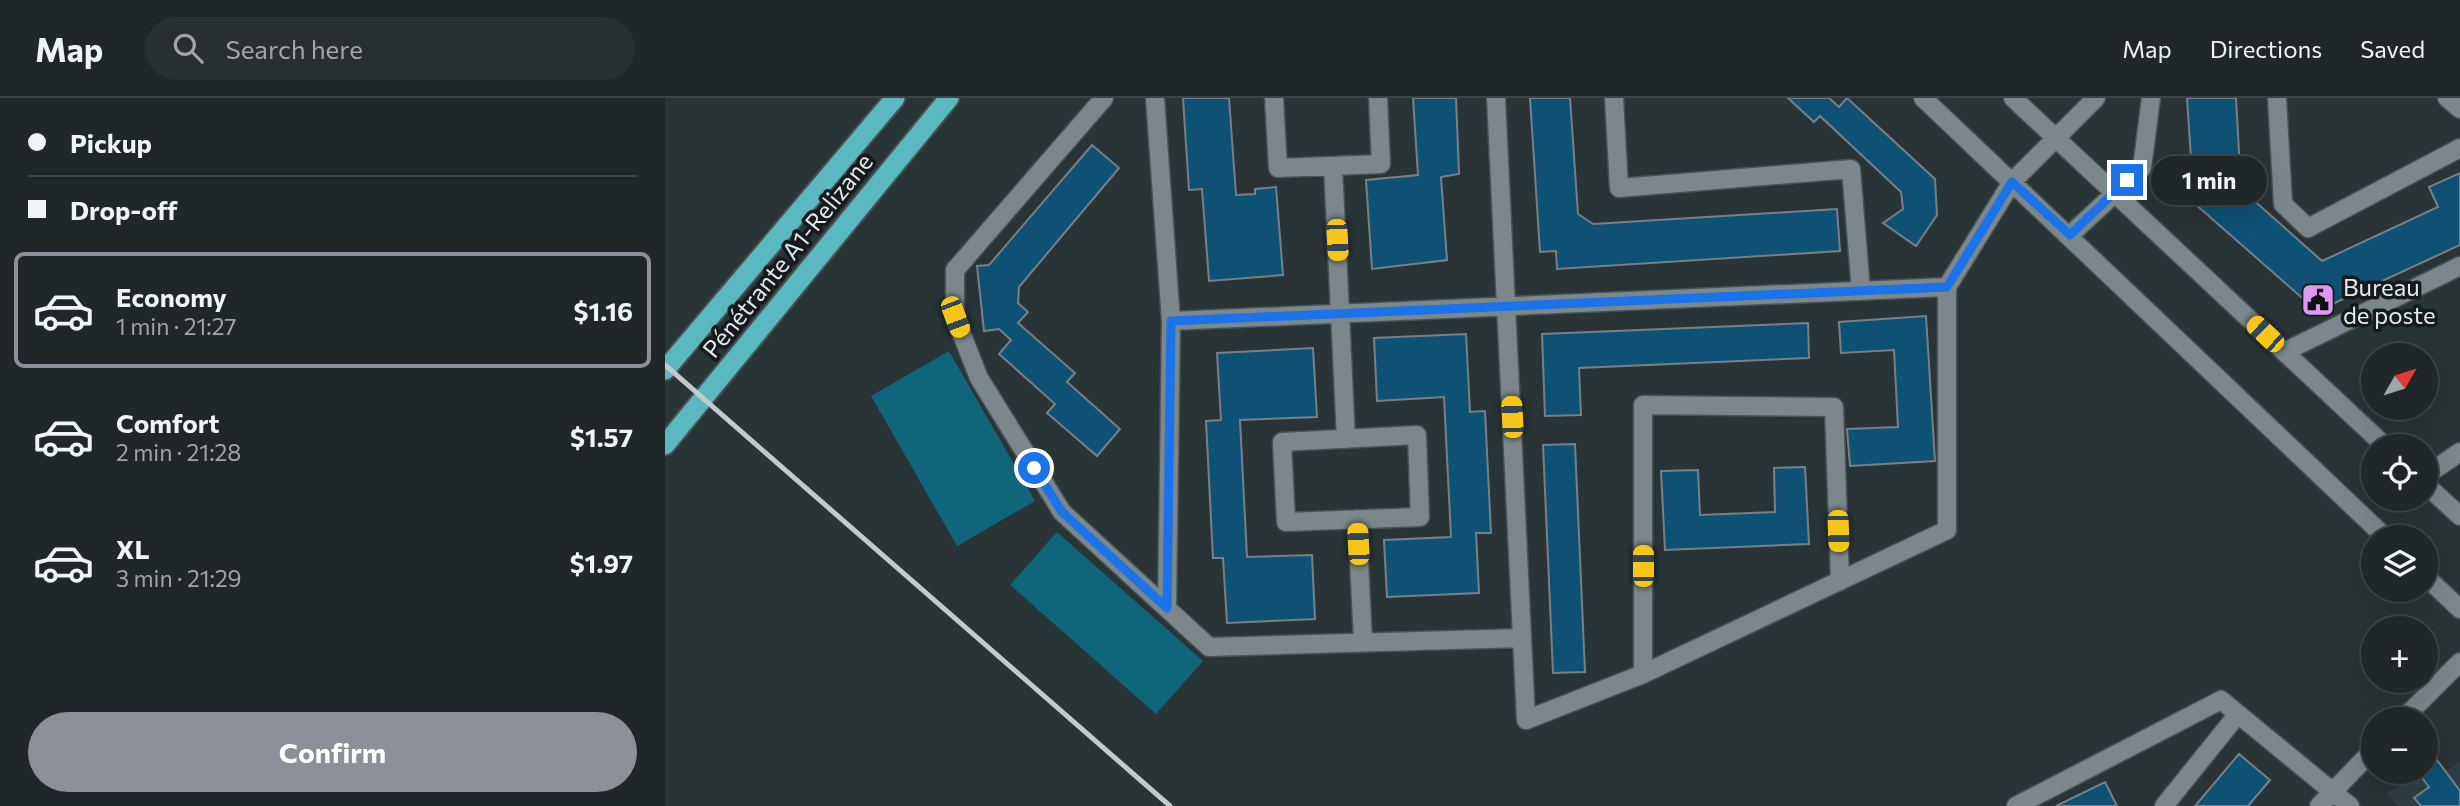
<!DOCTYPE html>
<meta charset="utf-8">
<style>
:root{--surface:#1f2729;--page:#272f31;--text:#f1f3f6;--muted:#a1a5a8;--line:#3c4446;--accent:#8c9099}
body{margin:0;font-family:Commissioner,sans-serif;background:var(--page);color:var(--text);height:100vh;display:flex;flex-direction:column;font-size:26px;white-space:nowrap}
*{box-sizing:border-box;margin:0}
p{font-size:23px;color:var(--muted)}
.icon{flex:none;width:38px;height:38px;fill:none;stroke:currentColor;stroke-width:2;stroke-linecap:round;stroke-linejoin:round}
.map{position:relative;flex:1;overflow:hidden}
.details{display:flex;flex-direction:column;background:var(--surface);width:665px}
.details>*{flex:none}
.top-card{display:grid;align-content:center;height:154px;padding:0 28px;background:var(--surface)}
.needle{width:46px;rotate:51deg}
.controls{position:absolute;left:1696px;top:245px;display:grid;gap:14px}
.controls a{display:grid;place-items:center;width:77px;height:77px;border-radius:50%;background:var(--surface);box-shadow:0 7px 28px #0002,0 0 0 2px var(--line);font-size:35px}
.end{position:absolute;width:32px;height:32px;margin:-16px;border:9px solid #1a73e8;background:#fff;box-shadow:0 0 0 4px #fff}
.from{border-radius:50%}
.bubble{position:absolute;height:49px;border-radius:24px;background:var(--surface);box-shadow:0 7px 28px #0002,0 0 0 2px var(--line);font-size:23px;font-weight:700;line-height:49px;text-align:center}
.car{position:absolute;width:21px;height:42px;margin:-21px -10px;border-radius:9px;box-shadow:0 0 5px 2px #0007;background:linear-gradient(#f5c518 24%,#345 0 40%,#f5c518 0 76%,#345 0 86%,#f5c518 0)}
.top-card b{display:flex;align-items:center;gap:24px;height:66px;font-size:26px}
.top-card b+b{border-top:2px solid var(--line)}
.top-card i{width:18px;height:18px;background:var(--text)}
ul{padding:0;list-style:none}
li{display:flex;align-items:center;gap:21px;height:116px;margin:0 14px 10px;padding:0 14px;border:4px solid transparent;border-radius:10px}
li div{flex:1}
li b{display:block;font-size:26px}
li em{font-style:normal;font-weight:700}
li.on{border-color:var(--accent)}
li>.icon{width:63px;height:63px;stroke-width:1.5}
.primary-button{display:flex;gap:14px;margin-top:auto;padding:14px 28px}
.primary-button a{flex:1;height:80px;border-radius:42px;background:var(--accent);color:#fff;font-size:28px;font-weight:700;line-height:80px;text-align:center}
header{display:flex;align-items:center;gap:42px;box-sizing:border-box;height:98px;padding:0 35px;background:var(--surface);border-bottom:2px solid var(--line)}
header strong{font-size:33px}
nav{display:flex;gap:38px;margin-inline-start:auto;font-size:24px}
.search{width:490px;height:63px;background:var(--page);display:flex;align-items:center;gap:18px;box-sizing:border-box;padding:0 24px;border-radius:38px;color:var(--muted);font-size:26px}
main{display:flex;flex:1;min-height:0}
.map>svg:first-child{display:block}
.built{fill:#2d3f45}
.green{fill:#0f657a}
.building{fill:#0e5175;stroke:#778087;stroke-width:2}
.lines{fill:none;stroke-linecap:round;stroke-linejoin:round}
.minor-casing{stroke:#485154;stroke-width:21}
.trunk-casing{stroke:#485154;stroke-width:23}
.minor{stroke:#7b878b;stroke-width:18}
.trunk{stroke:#5ab8bf;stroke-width:19}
.rail{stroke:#c3cacd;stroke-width:5}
.route{stroke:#1a73e8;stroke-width:9}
.labels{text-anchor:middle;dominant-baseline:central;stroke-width:7;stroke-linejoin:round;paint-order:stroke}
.street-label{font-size:24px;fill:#e3e9ec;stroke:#161a1c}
.poi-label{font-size:24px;fill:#e3e9ec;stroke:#161a1c;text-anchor:start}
</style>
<header>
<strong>Map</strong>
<div class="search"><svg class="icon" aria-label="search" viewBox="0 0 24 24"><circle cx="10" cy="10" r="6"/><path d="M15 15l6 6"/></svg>Search here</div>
<nav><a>Map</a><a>Directions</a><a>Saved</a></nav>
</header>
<main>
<section class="details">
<div class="top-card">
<b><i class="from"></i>Pickup</b>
<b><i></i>Drop-off</b>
</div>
<ul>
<li class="on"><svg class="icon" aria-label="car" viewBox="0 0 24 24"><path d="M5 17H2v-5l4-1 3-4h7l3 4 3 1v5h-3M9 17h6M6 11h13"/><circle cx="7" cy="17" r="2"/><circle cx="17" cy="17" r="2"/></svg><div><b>Economy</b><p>1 min · 21:27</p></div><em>$1.16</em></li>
<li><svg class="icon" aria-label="car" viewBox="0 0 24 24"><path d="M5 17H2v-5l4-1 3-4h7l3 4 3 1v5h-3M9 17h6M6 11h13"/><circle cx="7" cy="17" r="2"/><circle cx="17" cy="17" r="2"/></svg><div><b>Comfort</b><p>2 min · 21:28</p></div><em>$1.57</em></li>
<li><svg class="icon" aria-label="car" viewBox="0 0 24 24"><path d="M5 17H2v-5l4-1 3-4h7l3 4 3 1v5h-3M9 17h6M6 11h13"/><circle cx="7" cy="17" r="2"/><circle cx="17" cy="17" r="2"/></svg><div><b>XL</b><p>3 min · 21:29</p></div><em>$1.97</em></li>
</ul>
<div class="primary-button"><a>Confirm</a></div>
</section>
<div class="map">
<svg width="1795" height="708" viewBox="0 0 1795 708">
<rect width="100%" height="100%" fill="#293437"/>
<path class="built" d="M1772 662 1781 673 1795 663V708H1734L1721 696Z"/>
<path class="green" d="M284 253 370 403 292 448 206 298Z
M392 434 538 563 491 616 345 487Z"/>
<path class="building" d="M518 0H564L571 97 590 96V91L611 89 618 177 544 183 537 91 524 92Z
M748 0H791L794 76 776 79 782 162 707 171 701 82 753 77Z
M865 0H905L913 116 928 126 1172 111 1175 153 892 171 891 153 875 154Z
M1123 0H1164L1174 9 1182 0 1270 81 1272 117 1251 148 1218 125 1238 111 1236 94 1155 18 1149 24Z
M1522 0H1571L1576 91 1657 163 1773 109 1764 89 1795 75V147L1652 213 1529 105Z
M427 47 454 70 354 189 353 205 363 214 353 225 410 275 402 284 455 331 432 358 382 315 390 306 334 256 346 242 334 231 319 233 312 168 324 167Z
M1261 218 1270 363 1185 368 1182 331 1233 329 1229 252 1176 255 1174 224Z
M1143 225 1144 260 914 270 916 317 880 318 877 236Z
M801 236 805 314 820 313 826 435H811L814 495 722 499 719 442 786 439 779 299 712 303 709 240Z
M648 250 652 319 575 322 582 459 647 457 650 521 562 525 558 460H548L541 323 556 322 552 255Z
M910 346 920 574 888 575 878 347Z
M1140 369 1144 446 1000 452 996 373 1033 372 1035 417 1110 414 1109 370Z
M1574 656 1605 682 1583 708H1530Z
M1772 662 1795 693V708H1756L1749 700 1764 689 1754 676Z
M1440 684 1452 708H1391Z"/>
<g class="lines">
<defs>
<path id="minor" d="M439 0 290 172V219L314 280 397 414 544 549 857 540
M490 0 506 223 502 510
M609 0 613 70 716 66 713 0
M831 0 861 622 978 576 1282 432V189L1347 84 1431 0
M949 0 954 90 1186 71 1196 193
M1258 0 1720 439
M1348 0 1720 348
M1612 0 1618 106 1643 130 1795 50
M1782 0 1795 11
M668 68 681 341
M1405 137 1477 70 1486 0
M506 223 1282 189
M1619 254 1795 168
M752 337 755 419 621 424 617 344Z
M1760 378 1795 354
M1760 386 1795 418
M692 421 698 544
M1760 478 1795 511
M978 576V307L1169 309 1175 483
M1738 621 1795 564
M1351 708 1556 602 1685 708
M1499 708 1573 616
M1654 708 1708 652"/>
<path id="trunk" d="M0 272 230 0
M0 347 284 0"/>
</defs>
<use href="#minor" class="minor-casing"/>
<use href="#trunk" class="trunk-casing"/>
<use href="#minor" class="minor"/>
<use href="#trunk" class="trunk"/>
<path class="rail" d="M0 267 505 708"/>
</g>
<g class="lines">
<path class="route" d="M369 370 397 414 502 510 506 223 1282 189 1347 84 1405 137 1462 82"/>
</g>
<defs>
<symbol id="civic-square" viewBox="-11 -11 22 22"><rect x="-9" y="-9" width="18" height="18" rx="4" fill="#de98f2" stroke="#161a1c"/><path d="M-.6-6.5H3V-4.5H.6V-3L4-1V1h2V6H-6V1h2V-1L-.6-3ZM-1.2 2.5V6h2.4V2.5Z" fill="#111"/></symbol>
</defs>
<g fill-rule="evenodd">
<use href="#civic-square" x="1634" y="183" width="38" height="38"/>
</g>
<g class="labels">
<g class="street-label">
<text transform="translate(122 157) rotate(-51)">Pénétrante A1-Relizane</text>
</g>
<g class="poi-label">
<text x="1678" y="188">Bureau<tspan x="1678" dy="28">de poste</tspan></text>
</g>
</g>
</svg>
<div class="controls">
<a><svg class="needle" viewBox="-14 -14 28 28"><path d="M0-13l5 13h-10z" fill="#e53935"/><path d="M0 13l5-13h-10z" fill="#a1a5a8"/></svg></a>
<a><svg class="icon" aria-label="locate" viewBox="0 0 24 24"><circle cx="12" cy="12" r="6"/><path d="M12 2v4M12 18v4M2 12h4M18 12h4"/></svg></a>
<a><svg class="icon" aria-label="layers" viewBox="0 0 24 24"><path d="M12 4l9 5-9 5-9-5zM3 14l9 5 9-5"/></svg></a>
<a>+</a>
<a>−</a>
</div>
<i class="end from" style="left:369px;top:370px"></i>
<i class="end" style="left:1462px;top:82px"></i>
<div class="bubble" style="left:1486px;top:58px;width:116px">1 min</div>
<i class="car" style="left:672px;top:142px;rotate:177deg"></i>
<i class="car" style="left:290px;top:219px;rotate:159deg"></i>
<i class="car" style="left:1600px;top:236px;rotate:313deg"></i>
<i class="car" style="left:847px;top:319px;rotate:357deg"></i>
<i class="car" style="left:1173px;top:433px;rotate:178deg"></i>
<i class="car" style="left:693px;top:446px;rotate:357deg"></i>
<i class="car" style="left:978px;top:468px;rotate:0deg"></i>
</div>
</main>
